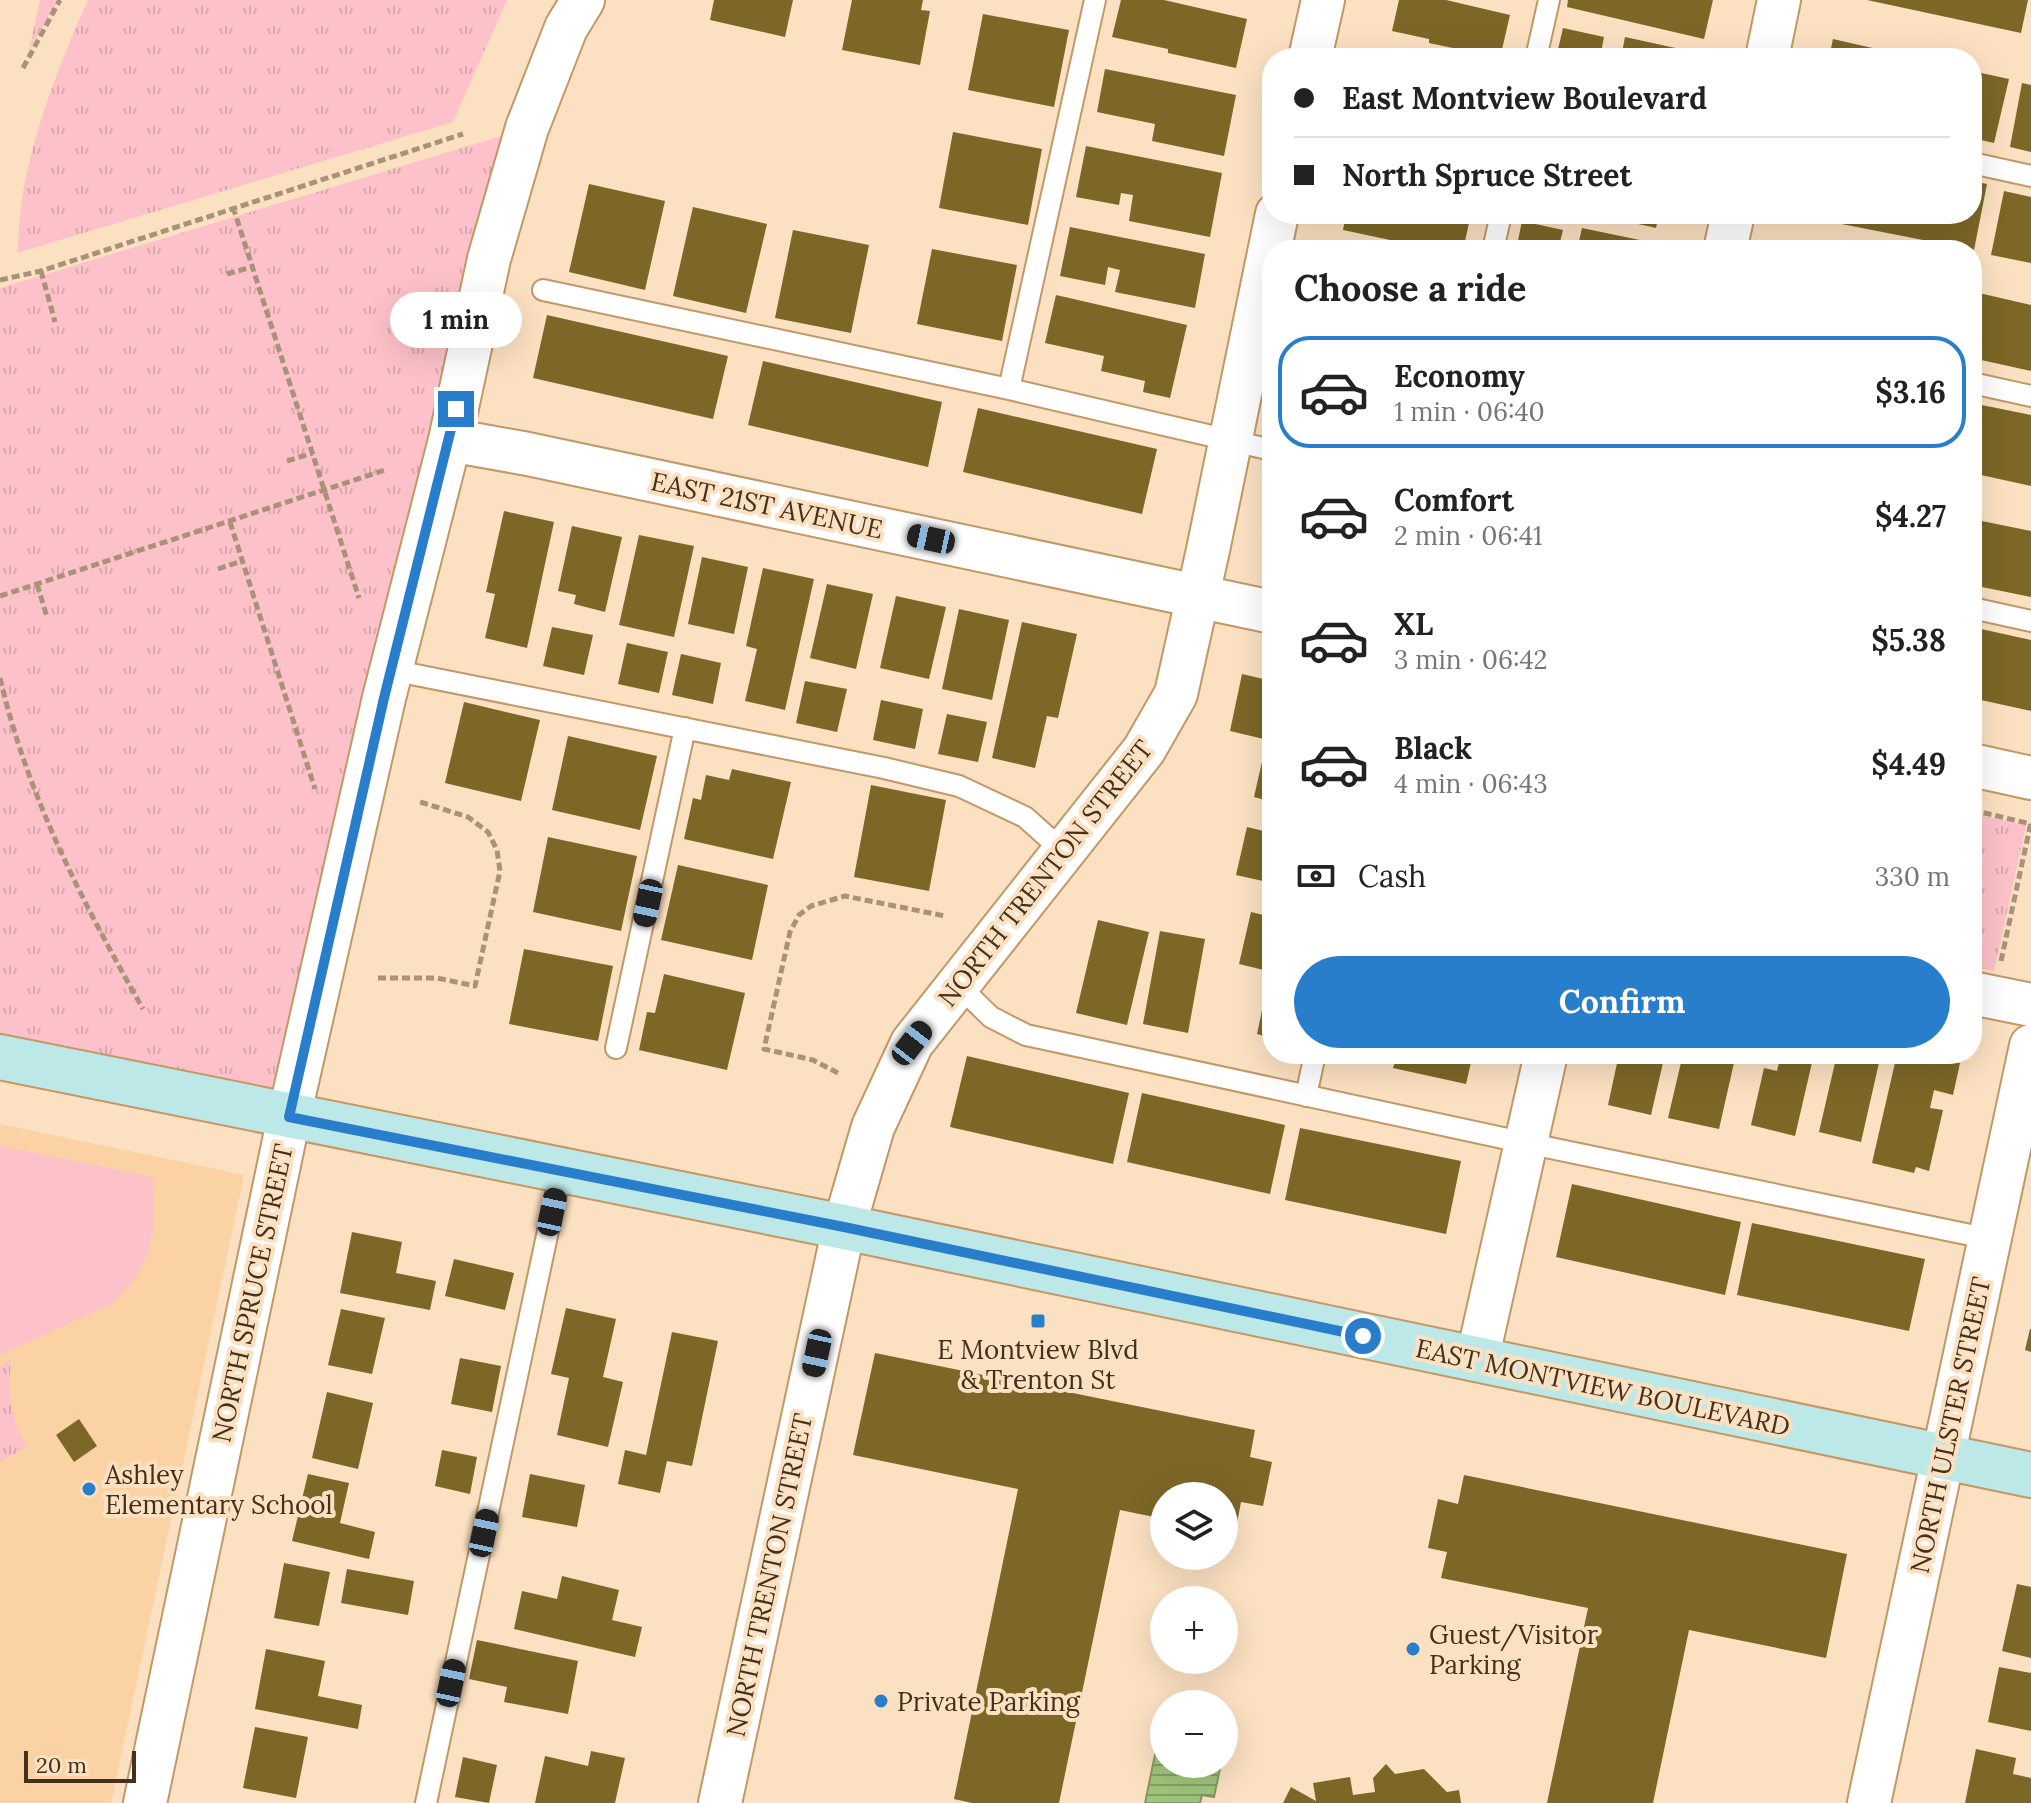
<!DOCTYPE html>
<meta charset="utf-8">
<style>
:root{--surface:#fff;--page:#f6f6f6;--text:#222;--muted:#767676;--line:#e0e0e0;--accent:#297ecc}
body{margin:0;font-family:Lora,serif;background:var(--page);color:var(--text);height:100vh;display:flex;flex-direction:column;font-size:30px;white-space:nowrap}
*{box-sizing:border-box;margin:0}
p{font-size:26px;color:var(--muted)}
.icon{flex:none;width:44px;height:44px;fill:none;stroke:currentColor;stroke-width:2;stroke-linecap:round;stroke-linejoin:round}
.map{position:relative;flex:1;overflow:hidden}
.panel{position:absolute;left:1262px;top:240px;width:720px;height:824px;display:flex;flex-direction:column;background:var(--surface);border-radius:32px;box-shadow:0 8px 32px #0002}
.panel>*{flex:none}
.banner{position:absolute;left:1262px;top:48px;width:720px;height:176px;border-radius:32px;box-shadow:0 8px 32px #0002;display:grid;align-content:center;height:176px;padding:0 32px;background:var(--surface)}
.tools{position:absolute;left:1150px;top:1482px;display:grid;gap:16px}
.tools a{display:grid;place-items:center;width:88px;height:88px;border-radius:50%;background:var(--surface);box-shadow:0 8px 32px #0002;font-size:40px}
.scale{position:absolute;left:24px;bottom:20px;width:112px;box-sizing:border-box;padding-left:8px;border:4px solid #43311c;border-top:0;font-size:22px;line-height:28px;white-space:nowrap;color:#43311c;-webkit-text-stroke:6px #fbe0c1;paint-order:stroke}
.end{position:absolute;width:36px;height:36px;margin:-18px;border:10px solid #297ecc;background:#fff;box-shadow:0 0 0 4px #fff}
.from{border-radius:50%}
.bubble{position:absolute;height:56px;border-radius:28px;background:var(--surface);box-shadow:0 8px 32px #0002;font-size:26px;font-weight:700;line-height:56px;text-align:center}
.car{position:absolute;width:24px;height:48px;margin:-24px -12px;border-radius:10px;box-shadow:0 0 6px 2px #0007;background:linear-gradient(#222 24%,#8ab4d8 0 40%,#222 0 76%,#8ab4d8 0 86%,#222 0)}
.banner b{display:flex;align-items:center;gap:28px;height:76px;font-size:30px}
.banner b+b{border-top:2px solid var(--line)}
.banner i{width:20px;height:20px;background:var(--text)}
ul{padding:0;list-style:none}
li{display:flex;align-items:center;gap:24px;height:112px;margin:0 16px 12px;padding:0 16px;border:4px solid transparent;border-radius:32px}
li div{flex:1}
li b{display:block;font-size:30px}
li em{font-style:normal;font-weight:700}
li.active{border-color:var(--accent)}
li>.icon{width:72px;height:72px;stroke-width:1.5}
h2{padding:0 32px;font-size:36px;line-height:96px}
.pay{display:flex;align-items:center;gap:20px;height:88px;padding:0 32px;font-size:30px}
.pay p{margin-inline-start:auto}
.button{display:flex;gap:16px;margin-top:auto;padding:16px 32px}
.button a{flex:1;height:92px;border-radius:48px;background:var(--accent);color:#fff;font-size:32px;font-weight:700;line-height:92px;text-align:center}
.map>svg:first-child{display:block}
.built{fill:#fad2a3}
.grass{fill:#fdc2c9}
.park{fill:url(#park-tufts)}
.water{fill:url(#water-rules);stroke:#84995e;stroke-width:2}
.building{fill:#7c6726}
.lines{fill:none;stroke-linecap:round;stroke-linejoin:round}
.lane-casing{stroke:#c39866;stroke-width:24}
.street-casing{stroke:#c39866;stroke-width:46}
.secondary-casing{stroke:#c39866;stroke-width:48}
.path{stroke:#a99278;stroke-width:5;stroke-dasharray:8 4;stroke-linecap:butt}
.lane{stroke:#fff;stroke-width:20}
.street{stroke:#fff;stroke-width:42}
.secondary{stroke:#bce9e8;stroke-width:44}
.route{stroke:#297ecc;stroke-width:10}
.poi-dot{fill:#297ecc;stroke:#fbe0c1;stroke-width:3}
.labels{text-anchor:middle;dominant-baseline:central;stroke-width:8;stroke-linejoin:round;paint-order:stroke}
.street-label{font-size:26px;fill:#43311c;stroke:#fbe0c1}
.poi-label{font-size:26px;fill:#43311c;stroke:#fbe0c1;text-anchor:start}
</style>
<div class="map">
<svg width="2031" height="1803" viewBox="0 0 2031 1803">
<defs>
<pattern id="park-tufts" width="24" height="20" patternUnits="userSpaceOnUse" patternTransform="scale(2)"><rect width="24" height="20" fill="#fdc2c9"/><path d="M3 7l-1-3M5 7V3M7 7l1-3M15 17l-1-3M17 17v-4M19 17l1-3" fill="none" stroke="#daa7ac"/></pattern>
<pattern id="water-rules" width="6" height="5" patternUnits="userSpaceOnUse" patternTransform="scale(2)"><rect width="6" height="5" fill="#a0c67b"/><path d="M0 2.5h6" fill="none" stroke="#84a164"/></pattern>
</defs>
<rect width="100%" height="100%" fill="#fbe0c1"/>
<path class="built" d="M0 1124 244 1175 111 1803H0Z"/>
<path class="grass" d="M0 1146 153 1177 154 1228 147 1255 133 1282 111 1304 0 1355Z"/>
<path class="park" d="M40 0H58L29 50Z
M88 0H507L453 122 17 253C19 231 20 208 24 186 37 122 61 59 88 0Z
M527 128 289 1117 61 1070 0 1035V288Z
M1972 813 2026 825 1994 971 1972 966Z
M11 1360C8 1389 10 1422 28 1446L0 1462V1366Z"/>
<path class="water" d="M1157 1745 1164 1746V1764H1221L1214 1797 1202 1795 1200 1803H1145Z"/>
<path class="building" d="M714 0H793L785 37 710 20Z
M852 0H923L921 10 930 11 920 65 842 50Z
M1121 0H1164L1247 19 1236 68 1168 53V49L1112 37Z
M1399 0H1446L1510 15 1500 58 1429 43V39L1392 31Z
M1568 0H1713L1704 39 1567 7Z
M1867 0H2028L2021 33Z
M983 14 1069 30 1054 107 968 90Z
M1563 28 1604 37 1600 58H1556Z
M1625 37 1703 54 1702 58H1621Z
M1833 39 1912 57V58H1829Z
M1105 69 1236 95 1224 156 1152 141 1155 124 1097 112Z
M1972 71 2009 79 1994 143 1972 138Z
M2022 83 2031 85V152L2010 147Z
M953 132 1042 149 1028 225 939 208Z
M1086 146 1222 173 1210 237 1129 221 1133 195 1121 193 1119 205 1076 197Z
M1972 181 1987 184 1974 250 1816 219 1818 214H1972Z
M589 184 665 201 645 290 569 272Z
M2004 191 2031 197V263L1991 255Z
M693 207 767 224 746 313 673 296Z
M1346 214H1471L1463 250H1437L1343 230Z
M1594 214H1659L1656 228Z
M1522 221 1563 230 1558 250H1516Z
M1070 227 1205 254 1195 308 1115 292 1120 270 1108 267 1105 285 1060 276Z
M1582 228 1659 244 1658 250H1577Z
M793 230 869 245 851 333 775 318Z
M932 249 1017 265 1002 341 917 324Z
M1979 293 2031 305V371L1972 358V325Z
M1056 295 1187 325 1170 398 1143 392 1145 381 1101 371 1104 356 1045 343Z
M547 315 728 356 713 419 533 378Z
M763 361 942 402 928 467 748 425Z
M1972 403 2031 415V486L1972 473Z
M978 408 1157 449 1142 514 963 472Z
M504 511 554 522 527 648 485 638 495 594 486 592Z
M1972 519 2031 531V597L1972 585Z
M572 526 622 537 605 612 574 604 576 595 558 591Z
M639 535 694 546 674 637 619 625Z
M702 557 748 567 734 634 688 624Z
M763 568 814 579 785 710 745 701 757 649 746 646Z
M827 584 873 594 856 669 810 658Z
M896 596 946 607 929 679 880 668Z
M959 609 1009 620 992 700 942 689Z
M1022 622 1077 634 1058 718 1047 716 1035 768 992 758Z
M552 627 593 635 584 675 543 666Z
M1972 627 2031 640V711L1972 698Z
M627 643 668 652 659 693 618 684Z
M681 654 721 663 713 704 672 695Z
M1242 674 1272 681V741L1230 731Z
M805 681 847 689 837 732 796 723Z
M881 700 923 709 915 749 873 740Z
M464 702 540 720 521 801 445 783Z
M947 714 987 722 978 762 938 754Z
M568 736 657 756 640 830 552 810Z
M1264 753 1272 755V802L1254 797Z
M732 769 791 782 773 859 684 839 693 798 701 800 706 775 729 780Z
M871 785 946 800 929 891 854 877Z
M1247 827 1272 833V883L1236 875Z
M548 837 637 856 621 931 533 912Z
M678 865 768 885 752 960 661 940Z
M1251 912 1272 917V972L1239 964Z
M1098 920 1149 932 1127 1025 1076 1013Z
M1160 931 1205 939 1188 1033 1143 1024Z
M524 949 613 966 598 1041 509 1024Z
M664 974 745 993 727 1070 639 1050 647 1012 655 1013Z
M1268 982 1272 983V1038L1257 1034Z
M1378 1054H1473L1466 1084 1393 1068 1396 1059Z
M1619 1054H1665L1651 1115 1608 1105Z
M1683 1054H1736L1719 1129 1668 1118Z
M1781 1054H1814L1795 1136 1751 1125 1764 1068 1777 1071Z
M1837 1054H1881L1861 1142 1819 1132Z
M1897 1054H1921L1960 1063 1953 1095 1934 1090 1930 1108 1943 1110 1929 1171 1916 1167 1914 1173 1872 1163Z
M967 1056 1129 1093 1113 1164 950 1127Z
M1142 1093 1285 1125 1270 1194 1127 1162Z
M1300 1128 1461 1161 1446 1234 1285 1200Z
M1572 1184 1741 1222 1725 1295 1556 1257Z
M1752 1223 1925 1259 1909 1331 1737 1295Z
M352 1232 402 1242 396 1273 436 1281 430 1310 340 1293Z
M454 1259 514 1273 505 1310 445 1296Z
M566 1308 616 1319 603 1377 623 1382 608 1447 557 1435 569 1378 551 1374Z
M341 1309 385 1318 372 1374 328 1365Z
M2030 1329H2031V1352L2025 1350Z
M672 1332 718 1341 692 1466 667 1461 660 1493 618 1484 625 1450 646 1455Z
M875 1353 1255 1430 1250 1457 1272 1462 1263 1506 1241 1502 1235 1534 1224 1532V1496H1164V1519L1120 1510 1059 1803H972L954 1799 1018 1489 853 1455Z
M460 1358 501 1366 492 1412 451 1404Z
M327 1392 373 1403 358 1469 312 1458Z
M79 1419 97 1446 74 1462 56 1435Z
M442 1450 477 1457 470 1494 435 1486Z
M308 1474 349 1483 340 1523 375 1532 369 1559 292 1541Z
M530 1474 585 1485 577 1527 522 1517Z
M1464 1475 1847 1554 1826 1658 1689 1630 1653 1803H1547L1588 1608 1441 1578 1447 1552 1428 1548 1438 1499 1458 1504Z
M284 1563 330 1572 319 1626 274 1618Z
M347 1569 414 1581 408 1615 341 1603Z
M562 1576 619 1590 612 1620 642 1627 635 1657 514 1629 522 1591 557 1599Z
M2017 1584 2031 1587V1658L2002 1651Z
M477 1640 578 1661 568 1714 504 1702 507 1687 469 1679Z
M266 1649 325 1661 318 1696 362 1705 358 1729 255 1709Z
M1999 1667 2031 1673V1731L1988 1722Z
M255 1727 308 1737 296 1798 243 1788Z
M1976 1749 2016 1758 2013 1774 2031 1778V1803H1965Z
M591 1751 625 1758 615 1803H535L545 1756 588 1766Z
M463 1757 497 1765 489 1803 455 1797Z
M1386 1764 1395 1774 1424 1769 1447 1792 1459 1790 1461 1803H1283L1291 1787 1316 1801 1313 1783 1350 1777 1353 1795 1375 1792 1373 1778Z"/>
<g class="lines">
<defs>
<path id="lane" d="M1536 58 1549 0
M1972 163 2031 176
M1493 250 1501 214
M543 290 1009 389 1272 450
M1972 383 2031 396
M1009 389 1095 0
M1972 608 2031 621
M391 670 884 768 959 786 1025 817 1064 852
M958 985 991 1017 1026 1035 1526 1143 1990 1239
M616 1048 685 728
M1306 1096 1315 1054
M426 1803 561 1170"/>
<path id="street" d="M1310 58 1323 0
M1767 58 1779 0
M1725 250 1733 214
M450 440 528 454 1272 612
M1972 765 2031 778
M1972 993 2031 1005
M1477 1360 1546 1054
M145 1803 289 1117 384 698 450 440 489 259 527 128 566 28 583 0
M720 1803 844 1227 873 1127 912 1043 1144 750 1176 694 1208 550 1277 214
M1869 1803 2031 1046"/>
<path id="secondary" d="M0 1057 844 1227 2031 1475"/>
</defs>
<use href="#lane" class="lane-casing"/>
<use href="#street" class="street-casing"/>
<use href="#secondary" class="secondary-casing"/>
<path class="path" d="M23 68 60 0
M233 207 359 598
M41 271 55 322
M227 274 252 267
M0 280 41 271 463 134
M287 461 313 453
M230 522 315 789
M218 569 242 561
M37 584 47 617
M0 596 385 470
M0 678C28 798 83 903 143 1009
M1972 810 2031 824
M2001 961 2031 822
M378 978H437L475 986 500 871 497 850 488 832 468 817 417 801
M838 1073 813 1060 764 1049 790 932 799 915 811 906 845 896 945 916"/>
<use href="#lane" class="lane"/>
<use href="#street" class="street"/>
<use href="#secondary" class="secondary"/>
</g>
<g class="lines">
<path class="route" d="M456 409 384 698 289 1117 844 1227 1363 1336"/>
</g>
<g class="poi-dot">
<rect x="1030" y="1313" width="16" height="16" rx="4"/>
<circle cx="89" cy="1489" r="8"/>
<circle cx="1413" cy="1649" r="8"/>
<circle cx="881" cy="1701" r="8"/>
</g>
<g class="labels">
<g class="street-label">
<text transform="translate(767 505) rotate(12)">EAST 21ST AVENUE</text>
<text transform="translate(1045 873) rotate(-52)">NORTH TRENTON STREET</text>
<text transform="translate(252 1293) rotate(-78)">NORTH SPRUCE STREET</text>
<text transform="translate(1603 1387) rotate(12)">EAST MONTVIEW BOULEVARD</text>
<text transform="translate(1950 1425) rotate(-78)">NORTH ULSTER STREET</text>
<text transform="translate(769 1575) rotate(-78)">NORTH TRENTON STREET</text>
</g>
<g class="poi-label">
<text x="1038" y="1349" text-anchor="middle">E Montview Blvd<tspan x="1038" dy="30">&amp; Trenton St</tspan></text>
<text x="105" y="1474">Ashley<tspan x="105" dy="30">Elementary School</tspan></text>
<text x="1429" y="1634">Guest/Visitor<tspan x="1429" dy="30">Parking</tspan></text>
<text x="897" y="1701">Private Parking</text>
</g>
</g>
</svg>
<div class="tools">
<a><svg class="icon" aria-label="layers" viewBox="0 0 24 24"><path d="M12 4l9 5-9 5-9-5zM3 14l9 5 9-5"/></svg></a>
<a>+</a>
<a>−</a>
</div>
<div class="scale">20 m</div>
<i class="end from" style="left:1363px;top:1336px"></i>
<i class="end" style="left:456px;top:409px"></i>
<div class="bubble" style="left:390px;top:292px;width:132px">1 min</div>
<i class="car" style="left:931px;top:539px;rotate:282deg"></i>
<i class="car" style="left:648px;top:903px;rotate:192deg"></i>
<i class="car" style="left:912px;top:1043px;rotate:38deg"></i>
<i class="car" style="left:552px;top:1212px;rotate:12deg"></i>
<i class="car" style="left:817px;top:1353px;rotate:192deg"></i>
<i class="car" style="left:484px;top:1533px;rotate:12deg"></i>
<i class="car" style="left:451px;top:1683px;rotate:12deg"></i>
<div class="banner">
<b><i class="from"></i>East Montview Boulevard</b>
<b><i></i>North Spruce Street</b>
</div>
<section class="panel">
<h2>Choose a ride</h2>
<ul>
<li class="active"><svg class="icon" aria-label="car" viewBox="0 0 24 24"><path d="M5 17H2v-5l4-1 3-4h7l3 4 3 1v5h-3M9 17h6M6 11h13"/><circle cx="7" cy="17" r="2"/><circle cx="17" cy="17" r="2"/></svg><div><b>Economy</b><p>1 min · 06:40</p></div><em>$3.16</em></li>
<li><svg class="icon" aria-label="car" viewBox="0 0 24 24"><path d="M5 17H2v-5l4-1 3-4h7l3 4 3 1v5h-3M9 17h6M6 11h13"/><circle cx="7" cy="17" r="2"/><circle cx="17" cy="17" r="2"/></svg><div><b>Comfort</b><p>2 min · 06:41</p></div><em>$4.27</em></li>
<li><svg class="icon" aria-label="car" viewBox="0 0 24 24"><path d="M5 17H2v-5l4-1 3-4h7l3 4 3 1v5h-3M9 17h6M6 11h13"/><circle cx="7" cy="17" r="2"/><circle cx="17" cy="17" r="2"/></svg><div><b>XL</b><p>3 min · 06:42</p></div><em>$5.38</em></li>
<li><svg class="icon" aria-label="car" viewBox="0 0 24 24"><path d="M5 17H2v-5l4-1 3-4h7l3 4 3 1v5h-3M9 17h6M6 11h13"/><circle cx="7" cy="17" r="2"/><circle cx="17" cy="17" r="2"/></svg><div><b>Black</b><p>4 min · 06:43</p></div><em>$4.49</em></li>
</ul>
<div class="pay"><svg class="icon" aria-label="cash" viewBox="0 0 24 24"><path d="M3 7h18v10H3z"/><circle cx="12" cy="12" r="2"/></svg>Cash<p>330 m</p></div>
<div class="button"><a>Confirm</a></div>
</section>
</div>
